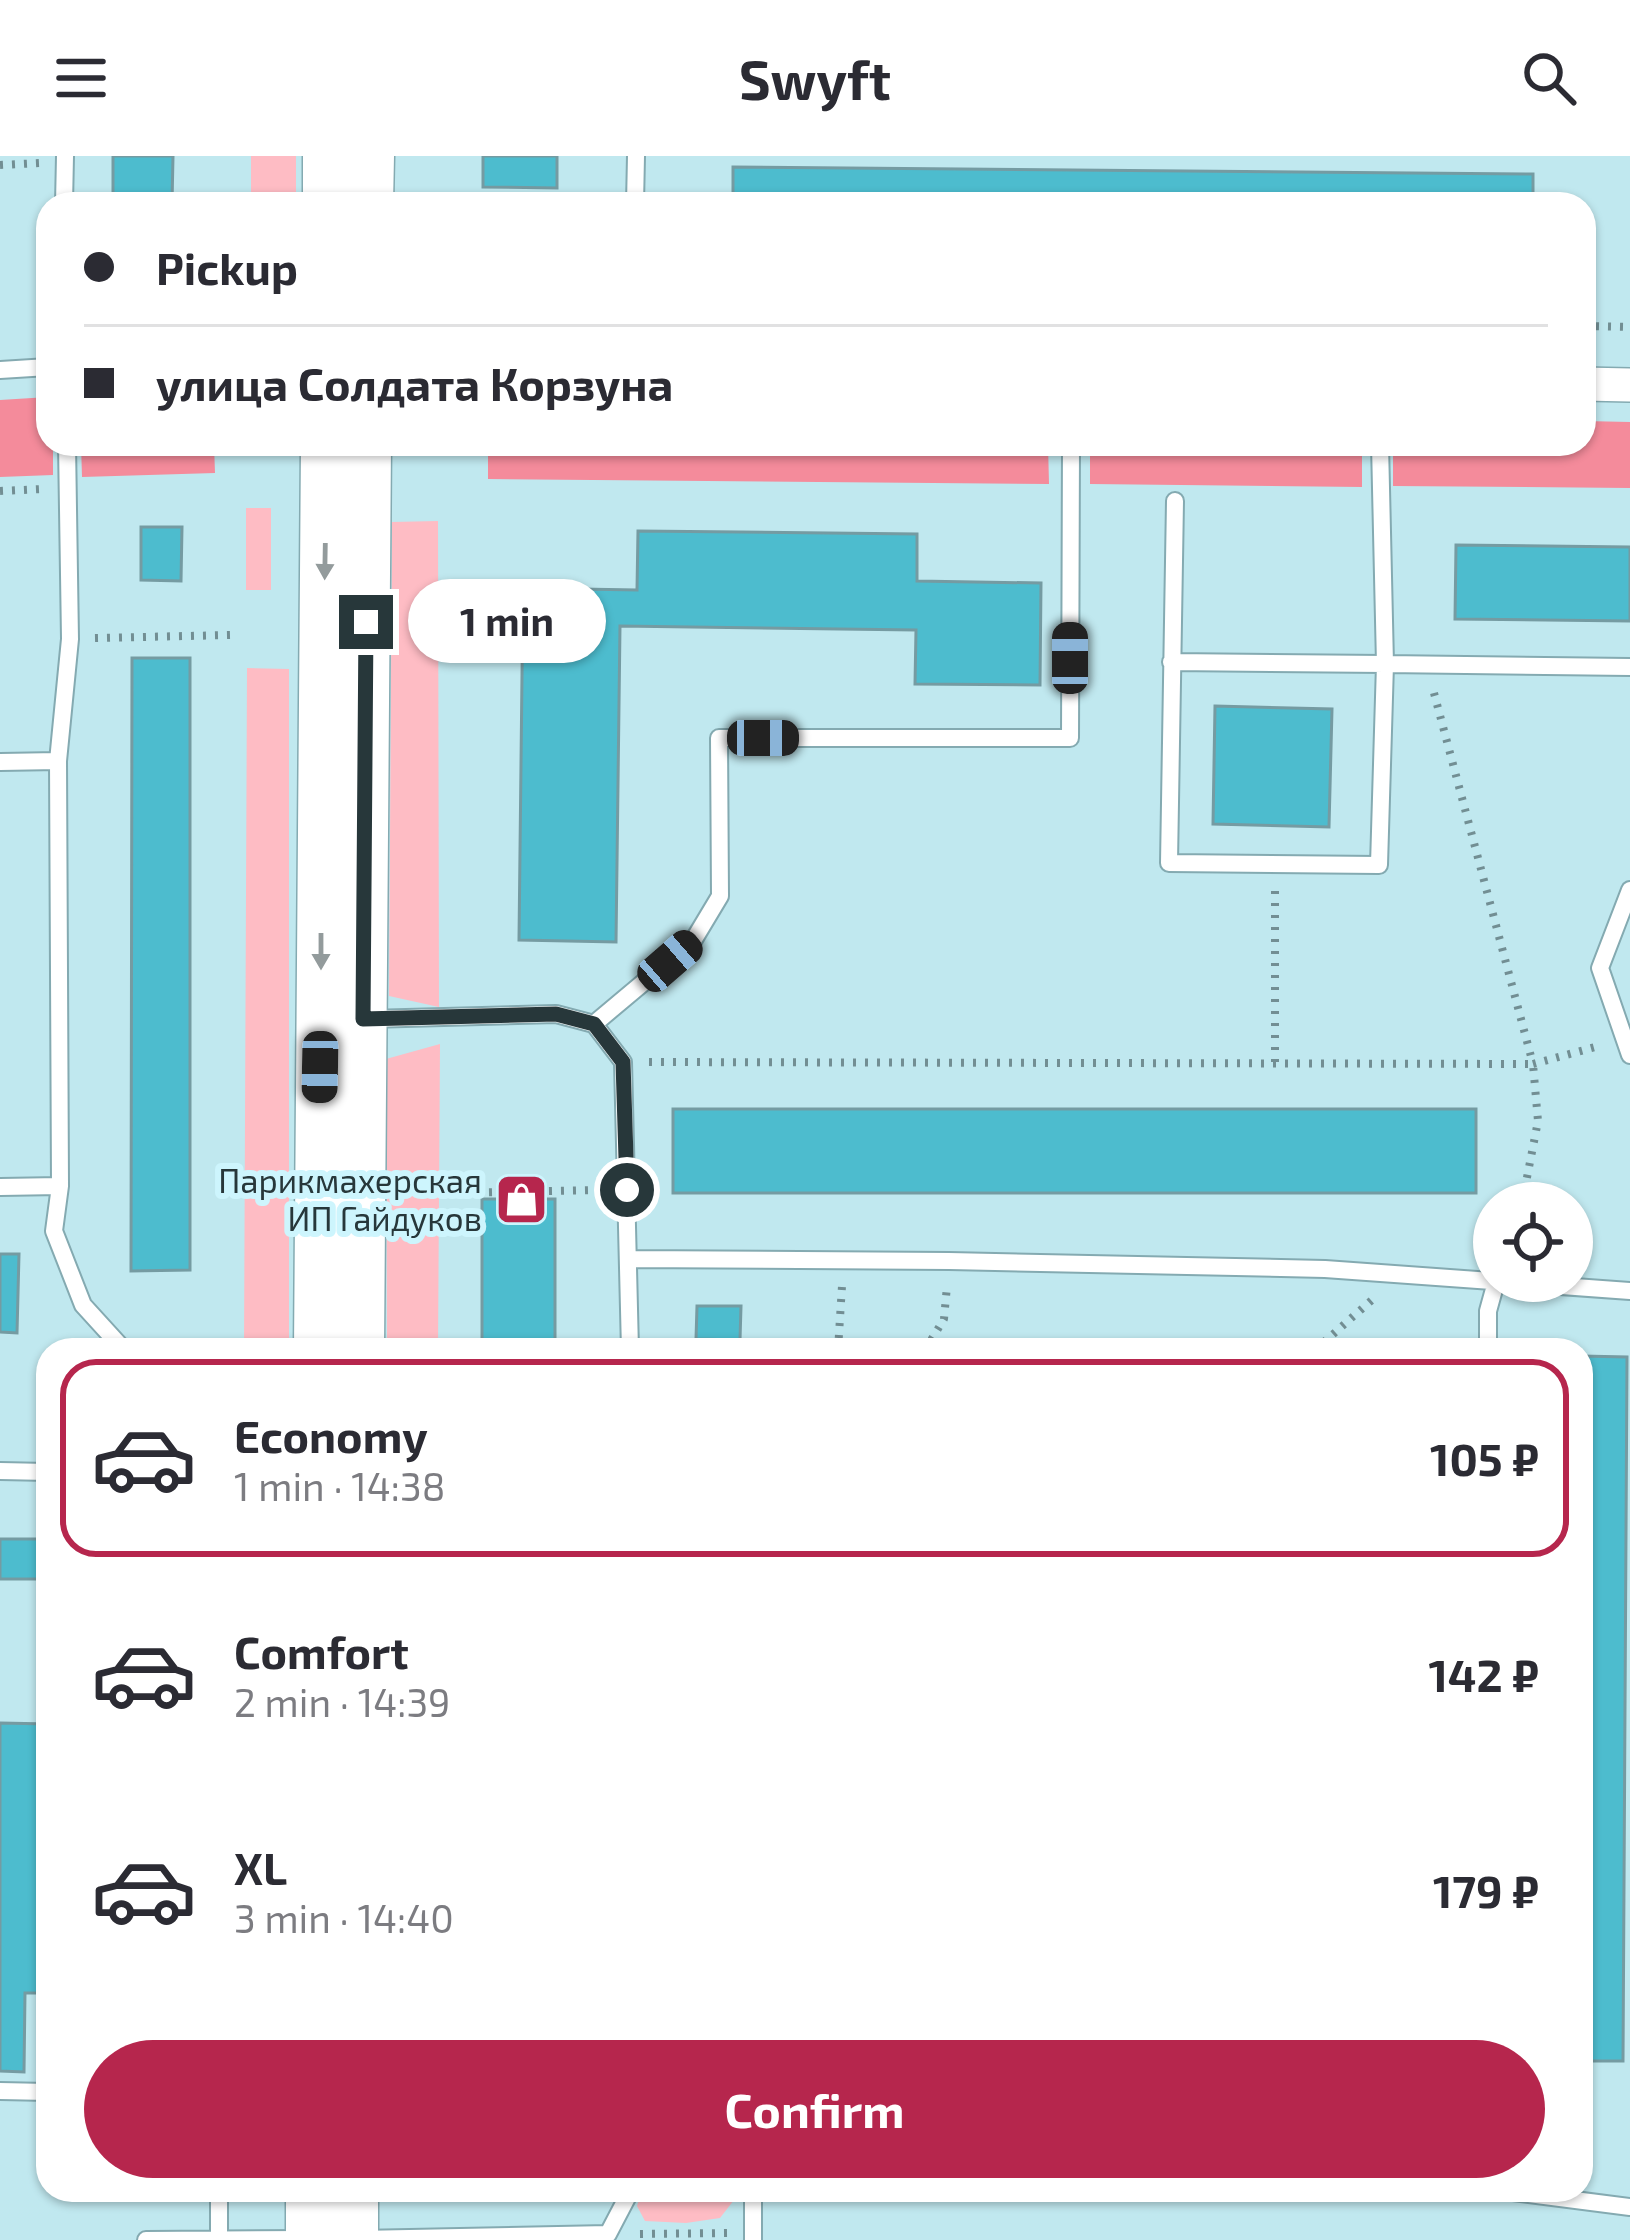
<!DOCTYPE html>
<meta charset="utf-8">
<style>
:root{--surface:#fff;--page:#f7f7f7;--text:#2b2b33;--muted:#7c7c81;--line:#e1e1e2;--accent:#b6264d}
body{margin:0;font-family:"Exo 2",sans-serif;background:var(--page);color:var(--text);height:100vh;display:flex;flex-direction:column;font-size:45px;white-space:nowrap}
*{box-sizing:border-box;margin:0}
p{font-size:39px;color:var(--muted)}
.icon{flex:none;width:66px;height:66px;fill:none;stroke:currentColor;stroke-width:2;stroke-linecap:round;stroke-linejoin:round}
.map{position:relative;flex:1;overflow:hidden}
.drawer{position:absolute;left:36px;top:1182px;width:1557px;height:864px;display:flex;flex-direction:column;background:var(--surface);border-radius:36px;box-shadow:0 3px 9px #0004}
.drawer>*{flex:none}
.top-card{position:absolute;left:36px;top:36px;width:1560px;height:264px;border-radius:36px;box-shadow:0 3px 9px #0004;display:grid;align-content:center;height:264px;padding:0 48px;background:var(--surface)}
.controls{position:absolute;left:1473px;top:1026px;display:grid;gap:24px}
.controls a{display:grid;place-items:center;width:120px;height:120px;border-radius:50%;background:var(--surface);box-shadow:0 3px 9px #0004;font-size:60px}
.end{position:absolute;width:54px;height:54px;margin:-27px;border:15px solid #27373a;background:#fff;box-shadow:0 0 0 6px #fff}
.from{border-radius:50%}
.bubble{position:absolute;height:84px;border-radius:42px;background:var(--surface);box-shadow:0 3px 9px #0004;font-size:39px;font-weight:700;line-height:84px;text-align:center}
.car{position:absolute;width:36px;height:72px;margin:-36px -18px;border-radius:15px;box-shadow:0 0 9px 3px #0007;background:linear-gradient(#222 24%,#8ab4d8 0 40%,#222 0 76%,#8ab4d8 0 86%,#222 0)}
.top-card b{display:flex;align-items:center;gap:42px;height:114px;font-size:45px}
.top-card b+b{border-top:3px solid var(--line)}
.top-card i{width:30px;height:30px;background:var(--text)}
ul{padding:21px 0 0;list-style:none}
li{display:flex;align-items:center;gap:36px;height:198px;margin:0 24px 18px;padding:0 24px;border:6px solid transparent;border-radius:36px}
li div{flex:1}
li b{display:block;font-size:45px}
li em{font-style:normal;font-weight:700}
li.on{border-color:var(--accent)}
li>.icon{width:108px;height:108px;stroke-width:1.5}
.cta{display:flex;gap:24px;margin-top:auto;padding:24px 48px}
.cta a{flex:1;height:138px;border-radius:72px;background:var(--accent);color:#fff;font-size:48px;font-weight:700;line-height:138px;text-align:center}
header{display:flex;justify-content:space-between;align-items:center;height:156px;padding:0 48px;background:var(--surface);font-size:54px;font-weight:700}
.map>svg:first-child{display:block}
.green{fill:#febcc4}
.forest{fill:#f48b9b}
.building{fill:#4dbcce;stroke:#759ba2;stroke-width:3}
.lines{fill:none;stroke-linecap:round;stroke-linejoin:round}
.lane-casing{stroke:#84aab1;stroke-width:20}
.street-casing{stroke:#84aab1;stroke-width:36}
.secondary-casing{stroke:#84aab1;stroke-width:51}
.path{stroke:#728e93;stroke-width:8;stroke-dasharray:3 9;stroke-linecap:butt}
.lane{stroke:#fff;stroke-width:16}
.street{stroke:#fff;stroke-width:33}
.secondary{stroke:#fff;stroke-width:48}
.oneway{fill:#939b9c}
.route{stroke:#27373a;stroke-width:15}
.labels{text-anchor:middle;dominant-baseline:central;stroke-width:12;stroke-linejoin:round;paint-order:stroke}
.poi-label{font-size:33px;fill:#27373a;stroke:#cdf5fd;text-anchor:end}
</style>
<header><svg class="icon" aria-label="menu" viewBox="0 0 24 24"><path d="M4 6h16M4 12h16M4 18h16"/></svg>Swyft<svg class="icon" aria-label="search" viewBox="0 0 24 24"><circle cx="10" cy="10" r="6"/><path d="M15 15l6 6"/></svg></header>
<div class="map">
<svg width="1630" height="2084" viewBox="0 0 1630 2084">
<rect width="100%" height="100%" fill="#c0e8ef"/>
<path class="green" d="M251 0H296V48H251Z
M246 352H271V434H246Z
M438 365 439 851 389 840 392 366Z
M247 512 289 513V1194H244Z
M440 888 438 1194H387L386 903Z
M642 2034H733L734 2044 720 2062 686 2067 645 2065 637 2050Z"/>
<path class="forest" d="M48 241V288H53V319L0 321V244Z
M1584 265 1630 266V332L1393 330V288H1584Z
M81 288H214L215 317 82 321Z
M488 288H1048L1049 328 488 323Z
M1090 288H1362V331L1090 328Z"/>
<path class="building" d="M113 0H173L172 48H113Z
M483 0H557V32L483 31Z
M733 11 1533 18V48H733Z
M141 371H182L181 425 141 424Z
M638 375 917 378V425L1041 427 1040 529 915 528 916 474 620 470 616 786 519 784 523 432 637 434Z
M1456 389 1630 391V465L1455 463Z
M132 502H190V1114L131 1115Z
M1215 550 1332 553 1329 671 1213 668Z
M673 953H1476V1037H673Z
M482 1043H555V1194H482Z
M0 1098H19L17 1177 0 1176Z
M697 1150H741L740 1184 696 1183Z
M1581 1200 1627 1201 1623 1905H1581Z
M0 1383H48V1423H0Z
M0 1567 48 1568V1837H25L24 1916 0 1915Z"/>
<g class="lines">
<defs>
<path id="lane" d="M64 48 65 0
M635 48 636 0
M0 214 48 211
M1380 288 1385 508 1630 511
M1171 506 1385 508 1379 709 1169 707 1175 345
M0 606 58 605
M1630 734 1600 812 1630 899
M368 863 556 858 594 868
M60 1030 54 1075 83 1149 124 1194
M0 1031 60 1030 58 605 70 483 67 288
M629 1103 949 1105 1325 1113 1630 1135
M630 1194 623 906 594 868 693 785 720 740 719 582H1070L1071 288
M1488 1194V1155L1496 1126
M0 1315 48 1316
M0 1935 48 1936
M1497 2034 1630 2051
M219 2083V2034
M359 2083 608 2078 631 2034
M146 2084 309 2083
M753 2084V2034"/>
<path id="street" d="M1584 228 1630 229"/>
<path id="secondary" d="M327 48V0
M369 48 370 0
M318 1194 325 288
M360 1194 367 288
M310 2084V2034
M354 2084V2034"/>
</defs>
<use href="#lane" class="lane-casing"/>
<use href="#street" class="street-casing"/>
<use href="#secondary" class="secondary-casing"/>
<path class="path" d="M0 9 40 7
M1584 170 1630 171
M0 335 43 333
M95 482 232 479
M1434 537 1533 908 1599 890
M1275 735V907
M649 906 1533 908 1538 965 1522 1047
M453 1037 601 1034
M838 1194 842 1130
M925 1194 944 1163 947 1130
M1315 1194 1373 1143
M640 2078 727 2077"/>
<use href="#lane" class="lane"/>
<use href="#street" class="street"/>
<use href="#secondary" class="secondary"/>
</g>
<defs><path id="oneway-solid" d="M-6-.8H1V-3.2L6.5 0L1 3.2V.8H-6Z" transform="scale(3)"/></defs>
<g class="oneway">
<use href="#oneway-solid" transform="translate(325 405) rotate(91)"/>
<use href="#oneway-solid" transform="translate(321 795) rotate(90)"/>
</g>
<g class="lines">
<path class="route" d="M366 466 363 863 556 858 594 868 623 906 627 1034"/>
</g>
<defs>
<symbol id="shop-square" viewBox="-11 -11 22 22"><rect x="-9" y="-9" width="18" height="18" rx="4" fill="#b6264d" stroke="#cdf5fd"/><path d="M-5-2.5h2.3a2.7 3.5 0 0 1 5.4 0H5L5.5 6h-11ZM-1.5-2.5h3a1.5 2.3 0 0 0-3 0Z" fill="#fff"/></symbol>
</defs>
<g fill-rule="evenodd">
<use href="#shop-square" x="492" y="1014" width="59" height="59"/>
</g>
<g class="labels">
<g class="poi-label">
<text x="482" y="1024">Парикмахерская<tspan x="482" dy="38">ИП Гайдуков</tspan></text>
</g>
</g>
</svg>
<div class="controls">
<a><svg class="icon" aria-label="locate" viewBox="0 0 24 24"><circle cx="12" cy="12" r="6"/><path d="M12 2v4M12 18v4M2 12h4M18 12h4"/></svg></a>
</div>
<i class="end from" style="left:627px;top:1034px"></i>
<i class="end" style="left:366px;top:466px"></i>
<div class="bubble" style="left:408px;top:423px;width:198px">1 min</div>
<i class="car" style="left:1070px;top:502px;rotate:0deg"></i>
<i class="car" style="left:763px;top:582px;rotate:90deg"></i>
<i class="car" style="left:670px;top:805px;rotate:49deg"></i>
<i class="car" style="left:320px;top:911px;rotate:181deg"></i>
<div class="top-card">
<b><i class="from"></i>Pickup</b>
<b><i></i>улица Солдата Корзуна</b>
</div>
<section class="drawer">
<ul>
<li class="on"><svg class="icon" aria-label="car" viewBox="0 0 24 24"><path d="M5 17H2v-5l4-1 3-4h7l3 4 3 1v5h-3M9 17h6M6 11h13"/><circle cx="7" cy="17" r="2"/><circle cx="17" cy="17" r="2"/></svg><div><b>Economy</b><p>1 min · 14:38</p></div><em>105 ₽</em></li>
<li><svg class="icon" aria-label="car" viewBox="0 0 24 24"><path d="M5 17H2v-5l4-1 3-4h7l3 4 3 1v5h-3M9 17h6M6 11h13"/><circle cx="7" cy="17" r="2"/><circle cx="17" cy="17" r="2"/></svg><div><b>Comfort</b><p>2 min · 14:39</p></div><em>142 ₽</em></li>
<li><svg class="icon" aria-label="car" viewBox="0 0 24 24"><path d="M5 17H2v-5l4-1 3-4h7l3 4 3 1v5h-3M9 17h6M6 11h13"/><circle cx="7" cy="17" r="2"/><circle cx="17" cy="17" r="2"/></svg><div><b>XL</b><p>3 min · 14:40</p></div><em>179 ₽</em></li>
</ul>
<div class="cta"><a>Confirm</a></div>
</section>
</div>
